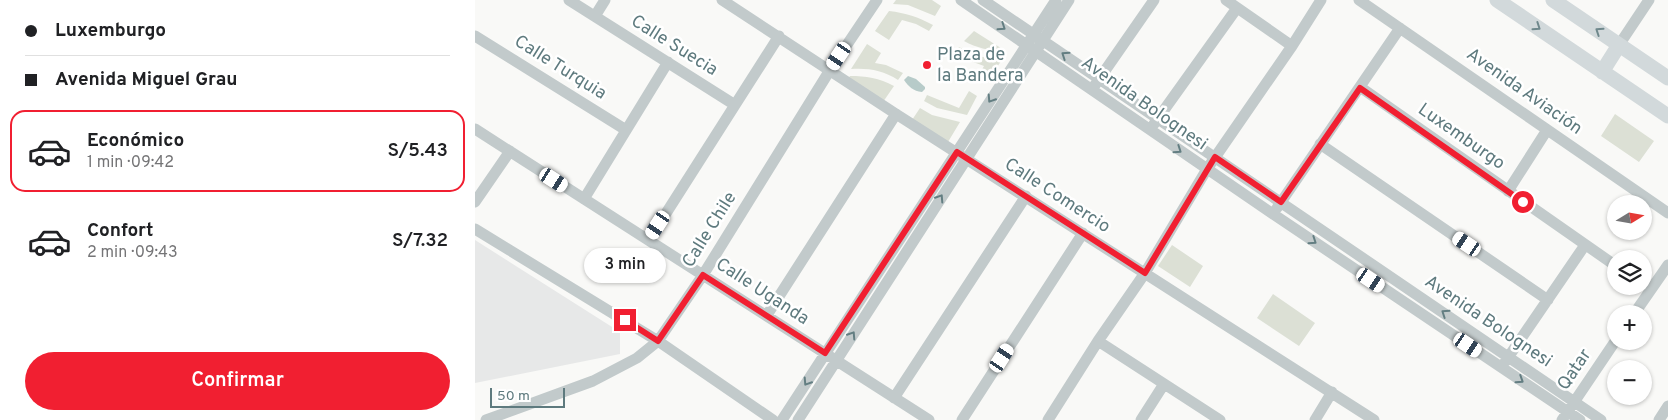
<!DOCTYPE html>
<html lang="es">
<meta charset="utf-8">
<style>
:root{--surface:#fff;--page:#f6f6f6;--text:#202124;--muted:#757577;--line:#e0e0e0;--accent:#f11f31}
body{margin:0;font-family:Overpass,sans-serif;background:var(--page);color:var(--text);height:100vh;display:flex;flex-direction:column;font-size:19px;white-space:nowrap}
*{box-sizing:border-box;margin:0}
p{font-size:16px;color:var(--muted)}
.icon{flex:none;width:28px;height:28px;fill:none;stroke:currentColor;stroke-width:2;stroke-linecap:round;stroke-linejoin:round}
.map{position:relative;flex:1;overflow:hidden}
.side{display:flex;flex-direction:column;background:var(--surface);width:475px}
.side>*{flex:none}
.top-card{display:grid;align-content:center;height:110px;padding:0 25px;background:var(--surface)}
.needle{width:32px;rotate:79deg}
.fabs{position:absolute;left:1132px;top:195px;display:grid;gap:10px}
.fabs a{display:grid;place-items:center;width:45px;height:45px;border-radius:50%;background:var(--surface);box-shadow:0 1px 4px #0004;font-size:25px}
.scale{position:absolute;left:15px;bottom:12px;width:75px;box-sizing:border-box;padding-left:5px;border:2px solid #5e7a7e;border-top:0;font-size:14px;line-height:18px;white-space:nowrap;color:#5e7a7e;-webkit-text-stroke:4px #fff;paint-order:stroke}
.end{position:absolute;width:22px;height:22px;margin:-11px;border:6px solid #f11f31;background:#fff;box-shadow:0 0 0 2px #fff}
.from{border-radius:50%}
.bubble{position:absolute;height:35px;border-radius:18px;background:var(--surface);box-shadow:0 1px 4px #0004;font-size:16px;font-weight:600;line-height:35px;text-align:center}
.car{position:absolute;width:15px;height:30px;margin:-15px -8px;border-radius:6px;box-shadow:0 0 4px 1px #0007;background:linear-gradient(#fff 24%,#345 0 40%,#fff 0 76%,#345 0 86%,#fff 0)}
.top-card b{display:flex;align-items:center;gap:18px;height:48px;font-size:19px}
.top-card b+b{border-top:1px solid var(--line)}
.top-card i{width:12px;height:12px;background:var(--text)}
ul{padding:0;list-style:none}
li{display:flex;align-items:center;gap:15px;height:82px;margin:0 10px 8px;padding:0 15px;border:2px solid transparent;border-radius:15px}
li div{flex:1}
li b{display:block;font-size:19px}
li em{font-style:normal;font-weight:600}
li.current{border-color:var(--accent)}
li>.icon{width:45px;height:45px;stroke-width:1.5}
.action{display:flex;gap:10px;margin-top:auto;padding:10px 25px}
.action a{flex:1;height:58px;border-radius:30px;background:var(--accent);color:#fff;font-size:20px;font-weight:600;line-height:58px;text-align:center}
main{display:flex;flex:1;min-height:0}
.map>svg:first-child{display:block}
.built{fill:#e7e8e8}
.green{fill:#dce0d5}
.water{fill:#b7cbc9}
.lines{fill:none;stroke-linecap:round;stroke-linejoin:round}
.minor{stroke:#c2cacb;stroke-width:11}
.major{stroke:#d2d9db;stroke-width:15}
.oneway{stroke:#637e82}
.oneway2{stroke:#6f888c}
.route{stroke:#f11f31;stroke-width:6}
.poi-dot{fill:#f11f31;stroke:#fff;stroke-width:2}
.labels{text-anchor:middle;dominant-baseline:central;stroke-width:5;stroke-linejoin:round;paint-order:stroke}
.street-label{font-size:18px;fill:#5e7a7e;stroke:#fff}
.poi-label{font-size:18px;fill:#5e7a7e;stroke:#fff;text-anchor:start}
</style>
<main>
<section class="side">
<div class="top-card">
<b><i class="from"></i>Luxemburgo</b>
<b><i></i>Avenida Miguel Grau</b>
</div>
<ul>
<li class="current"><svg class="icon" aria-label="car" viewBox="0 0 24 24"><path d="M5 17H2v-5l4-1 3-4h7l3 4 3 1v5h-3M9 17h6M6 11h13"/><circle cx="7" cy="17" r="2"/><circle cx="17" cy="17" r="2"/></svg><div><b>Económico</b><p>1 min · 09:42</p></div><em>S/5.43</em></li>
<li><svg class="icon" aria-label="car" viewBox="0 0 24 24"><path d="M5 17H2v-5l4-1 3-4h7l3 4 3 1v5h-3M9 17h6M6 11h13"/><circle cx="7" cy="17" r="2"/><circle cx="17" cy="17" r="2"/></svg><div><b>Confort</b><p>2 min · 09:43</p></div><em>S/7.32</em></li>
</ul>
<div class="action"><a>Confirmar</a></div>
</section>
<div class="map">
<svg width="1193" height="420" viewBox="0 0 1193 420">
<rect width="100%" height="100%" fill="#f9f9f7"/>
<path class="built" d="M0 240 145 332V354L0 383Z"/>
<path class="green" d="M421 0H457L466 6 460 16 433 5 418 4Z
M414 11C431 13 443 17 458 25L454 31 441 24 427 20 414 40 400 31Z
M499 31 529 50 528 52C513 50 502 48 489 41Z
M392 44 406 53 400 63 411 65 428 73 423 80C408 70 393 68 376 69Z
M484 47C498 55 511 59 527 60L511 82 502 78 509 66 490 59 480 53Z
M375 76C391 76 404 78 419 86L408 102 373 79Z
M494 91 502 96 492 115 462 108 449 101 452 95 484 108Z
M445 108 457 115 485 122 473 142 437 120Z
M1140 114 1179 141 1164 162 1126 136Z
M697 245 728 266 715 287 683 266Z
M798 294 840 323 824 346 782 318Z"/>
<path class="water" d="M433 76 441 79 450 87V89L447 92C438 91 434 87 429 80Z"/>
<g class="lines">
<path class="minor" d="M94 0 260 105
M247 0 421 114 899 420
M486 0 798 214 1105 420
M508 0 1126 420
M751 0 817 46
M884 0 1193 213
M120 16 130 0
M0 36 151 130
M1144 45 1174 0
M620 85 679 0
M885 87 1141 266
M679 124 762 8
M0 129 454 420
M845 144 1073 300
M1033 191 1072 130
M109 199 193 62
M0 202 35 151
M802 208 925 28
M0 229 183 341 298 420
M174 240 304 36
M1159 314 1193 265
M292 315 421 114
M623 341 745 420
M1030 362 1110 245
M419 398 551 196
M11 420 118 381 162 358 183 341 228 275 355 70 402 0
M307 420 581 0
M323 420 594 0
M487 420 608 233
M573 420 623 341 670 273 732 169 817 46 846 0
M666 420 689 384
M840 420 857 392
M1087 420 1141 340
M1184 420 1193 406"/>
<path class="major" d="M1022 0 1193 116
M1078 0 1193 78
M1127 72 1144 45"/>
</g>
<defs><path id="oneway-chevron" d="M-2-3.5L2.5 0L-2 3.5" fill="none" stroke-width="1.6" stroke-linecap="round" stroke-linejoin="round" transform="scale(1.25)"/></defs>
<g class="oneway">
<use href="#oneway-chevron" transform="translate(527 27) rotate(34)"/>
<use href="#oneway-chevron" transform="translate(590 55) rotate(-146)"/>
<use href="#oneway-chevron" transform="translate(516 99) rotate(123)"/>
<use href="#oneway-chevron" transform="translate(703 150) rotate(34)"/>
<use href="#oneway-chevron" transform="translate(465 198) rotate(-57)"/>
<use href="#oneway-chevron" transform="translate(838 241) rotate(34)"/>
<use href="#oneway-chevron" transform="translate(970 313) rotate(-146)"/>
<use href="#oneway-chevron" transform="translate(377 335) rotate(-57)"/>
<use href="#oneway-chevron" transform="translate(1045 380) rotate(33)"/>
<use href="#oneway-chevron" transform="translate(332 382) rotate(123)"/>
</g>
<g class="oneway2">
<use href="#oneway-chevron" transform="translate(1062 27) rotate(34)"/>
<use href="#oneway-chevron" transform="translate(1124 31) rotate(-146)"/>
</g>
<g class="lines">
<path class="route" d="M150 320 183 341 228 275 350 353 482 152 670 273 740 157 806 202 885 88 1048 202"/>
</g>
<circle class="poi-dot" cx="452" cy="65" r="5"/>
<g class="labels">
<g class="street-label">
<text transform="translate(199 46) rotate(32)">Calle Suecia</text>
<text transform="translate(85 68) rotate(32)">Calle Turquia</text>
<text transform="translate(1049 92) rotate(35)">Avenida Aviación</text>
<text transform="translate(669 104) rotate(35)">Avenida Bolognesi</text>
<text transform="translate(986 137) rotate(35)">Luxemburgo</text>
<text transform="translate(582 196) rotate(33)">Calle Comercio</text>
<text transform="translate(235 230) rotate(-58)">Calle Chile</text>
<text transform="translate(287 292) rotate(33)">Calle Uganda</text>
<text transform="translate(1013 322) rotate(34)">Avenida Bolognesi</text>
<text transform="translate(1100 370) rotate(-56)">Qatar</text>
</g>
<g class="poi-label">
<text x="462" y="55">Plaza de<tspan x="462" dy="21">la Bandera</tspan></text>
</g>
</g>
</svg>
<div class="fabs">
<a><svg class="needle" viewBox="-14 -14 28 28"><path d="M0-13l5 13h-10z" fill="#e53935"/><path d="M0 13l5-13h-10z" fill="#757577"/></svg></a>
<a><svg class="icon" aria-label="layers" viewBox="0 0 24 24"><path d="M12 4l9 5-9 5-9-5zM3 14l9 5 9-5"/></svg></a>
<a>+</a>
<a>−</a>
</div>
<div class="scale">50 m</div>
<i class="end from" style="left:1048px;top:202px"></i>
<i class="end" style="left:150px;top:320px"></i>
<div class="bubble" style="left:109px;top:248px;width:82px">3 min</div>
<i class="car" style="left:364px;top:56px;rotate:214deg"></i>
<i class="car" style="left:79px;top:180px;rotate:123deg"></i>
<i class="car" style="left:183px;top:225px;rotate:213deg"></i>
<i class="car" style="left:992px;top:244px;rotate:304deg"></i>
<i class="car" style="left:896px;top:280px;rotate:124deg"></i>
<i class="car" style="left:993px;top:345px;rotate:124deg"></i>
<i class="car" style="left:527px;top:358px;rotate:33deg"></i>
</div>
</main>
